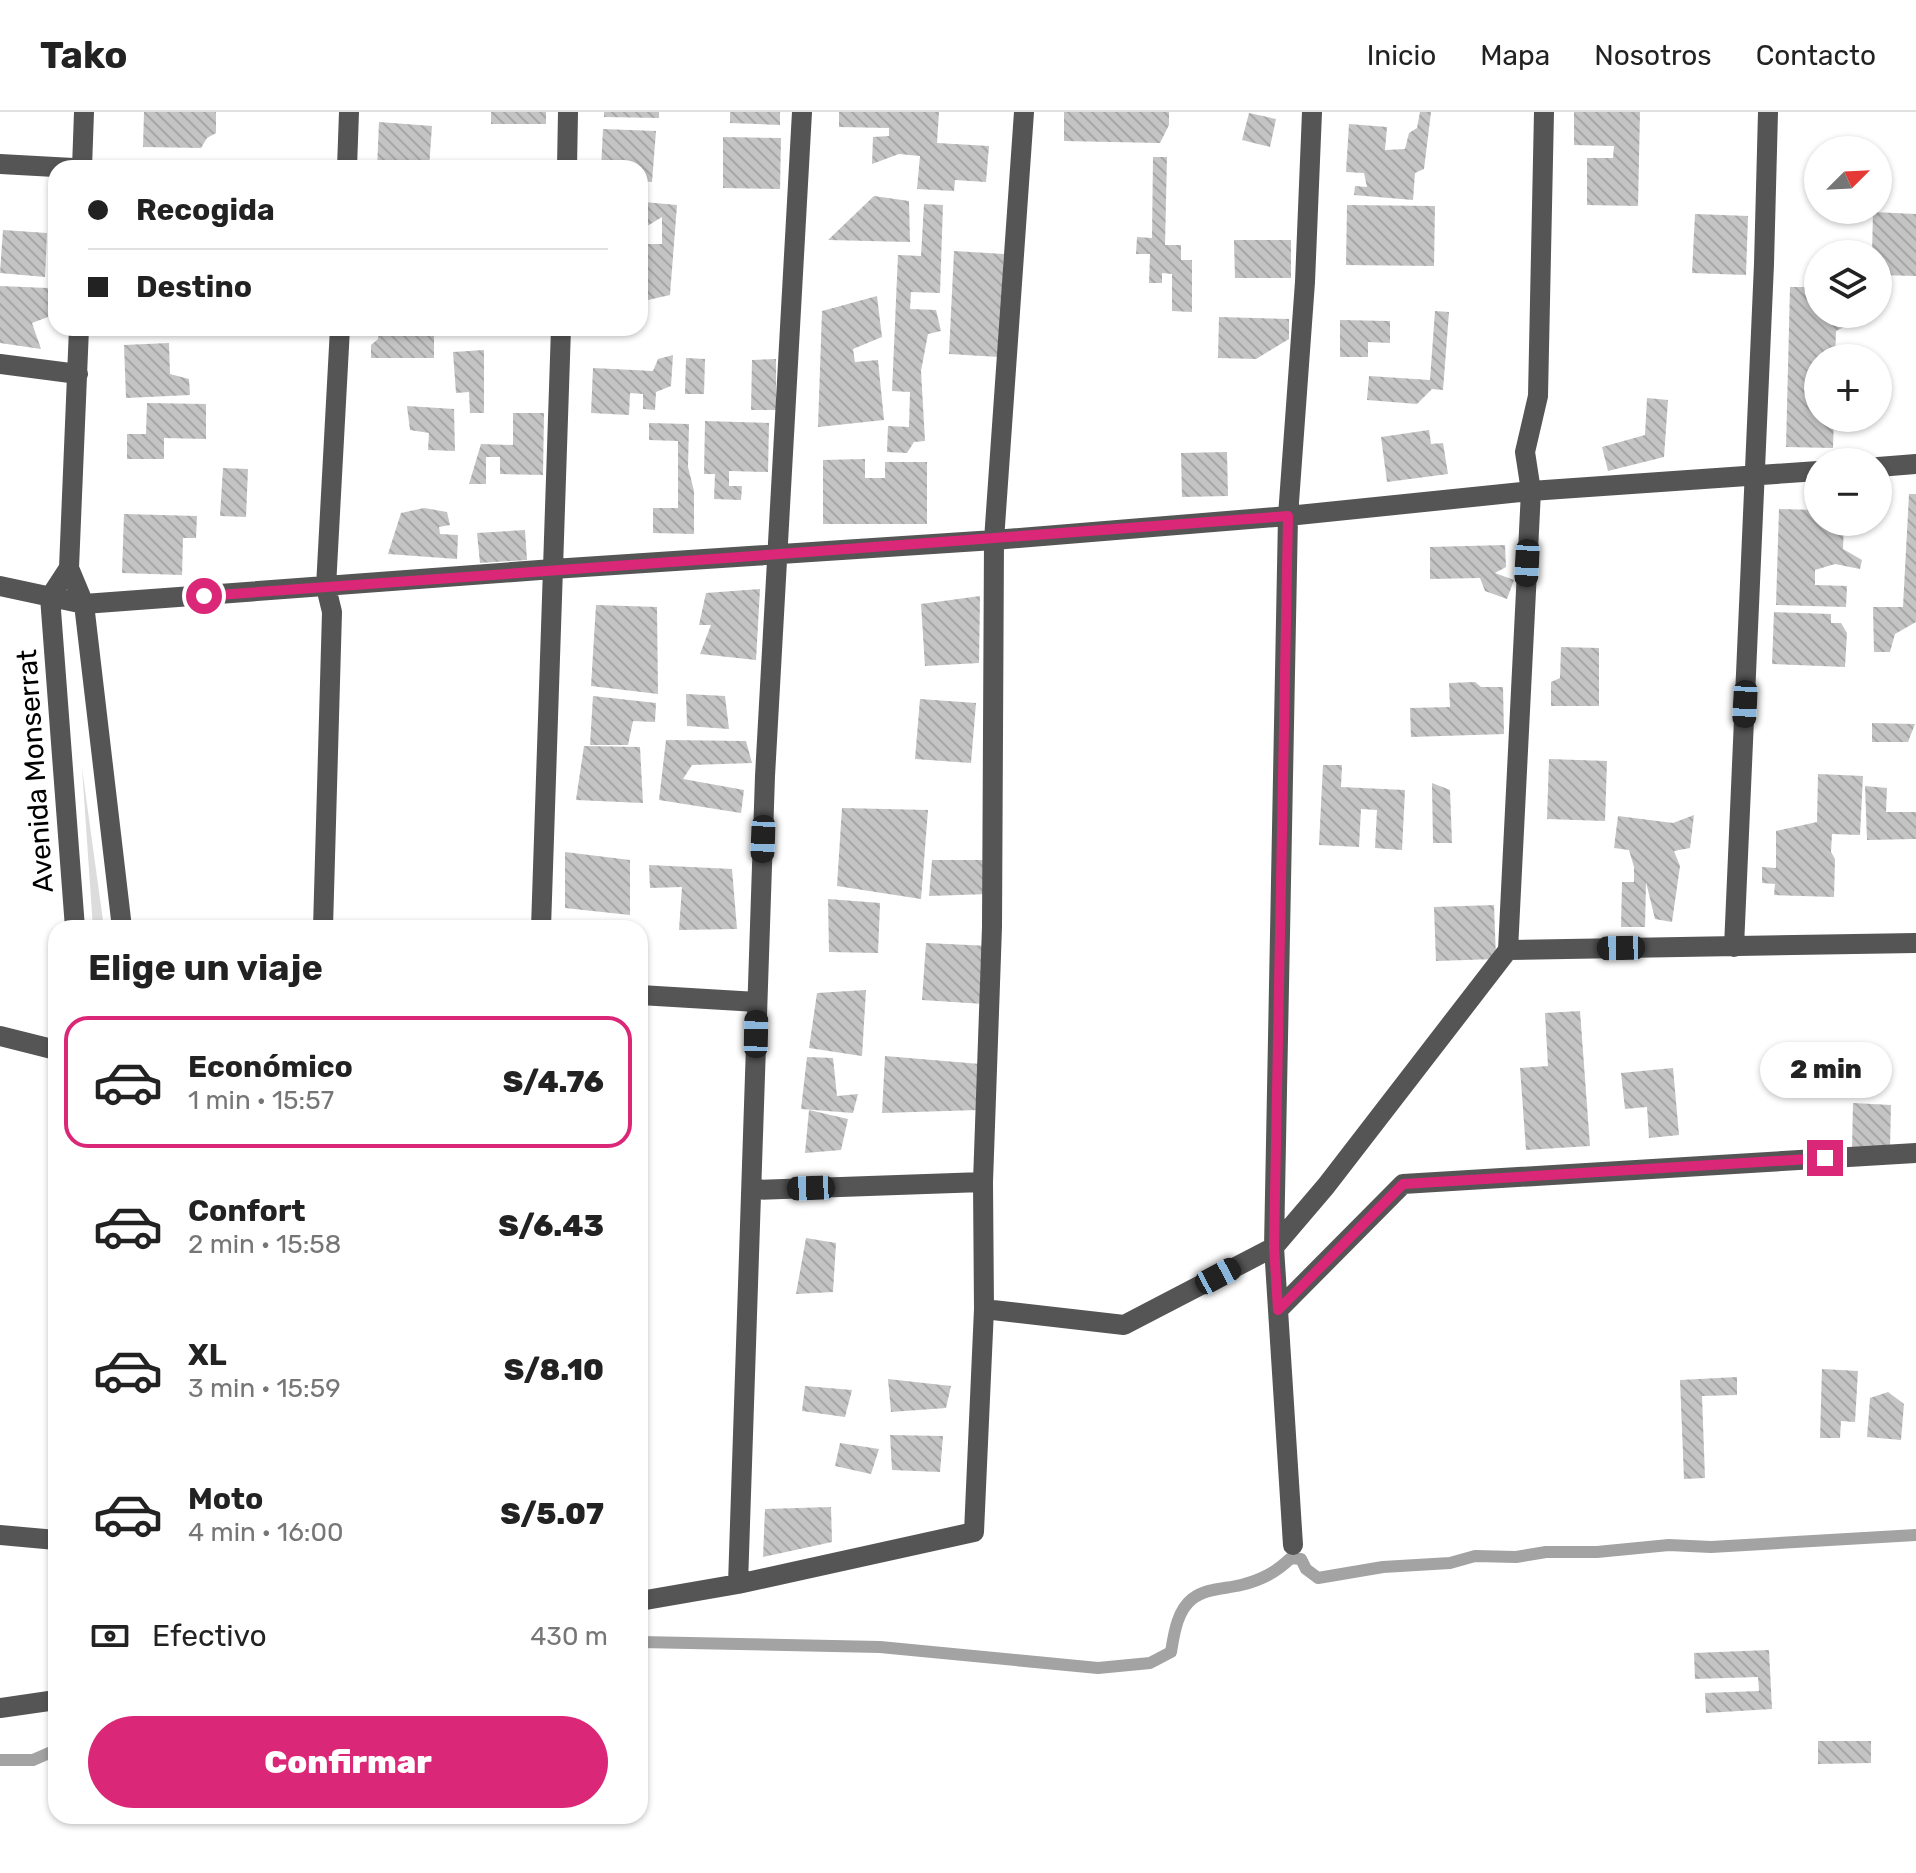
<!DOCTYPE html>
<html lang="es">
<meta charset="utf-8">
<style>
:root{--surface:#fff;--page:#f6f6f6;--text:#222;--muted:#767676;--line:#e0e0e0;--accent:#db2777}
body{margin:0;font-family:Rubik,sans-serif;background:var(--page);color:var(--text);height:100vh;display:flex;flex-direction:column;font-size:30px;white-space:nowrap}
*{box-sizing:border-box;margin:0}
p{font-size:26px;color:var(--muted)}
.icon{flex:none;width:44px;height:44px;fill:none;stroke:currentColor;stroke-width:2;stroke-linecap:round;stroke-linejoin:round}
.map{position:relative;flex:1;overflow:hidden}
.sheet{position:absolute;left:48px;top:808px;width:600px;height:904px;display:flex;flex-direction:column;background:var(--surface);border-radius:24px;box-shadow:0 2px 6px #0004}
.sheet>*{flex:none}
.hud{position:absolute;left:48px;top:48px;width:600px;height:176px;border-radius:24px;box-shadow:0 2px 6px #0004;display:grid;align-content:center;height:176px;padding:0 40px;background:var(--surface)}
.needle{width:52px;rotate:66deg}
.buttons{position:absolute;left:1804px;top:24px;display:grid;gap:16px}
.buttons a{display:grid;place-items:center;width:88px;height:88px;border-radius:50%;background:var(--surface);box-shadow:0 2px 6px #0004;font-size:40px}
.end{position:absolute;width:36px;height:36px;margin:-18px;border:10px solid #db2777;background:#fff;box-shadow:0 0 0 4px #fff}
.from{border-radius:50%}
.bubble{position:absolute;height:56px;border-radius:28px;background:var(--surface);box-shadow:0 2px 6px #0004;font-size:26px;font-weight:800;line-height:56px;text-align:center}
.car{position:absolute;width:24px;height:48px;margin:-24px -12px;border-radius:10px;box-shadow:0 0 6px 2px #0007;background:linear-gradient(#222 24%,#8ab4d8 0 40%,#222 0 76%,#8ab4d8 0 86%,#222 0)}
.hud b{display:flex;align-items:center;gap:28px;height:76px;font-size:30px}
.hud b+b{border-top:2px solid var(--line)}
.hud i{width:20px;height:20px;background:var(--text)}
ul{padding:0;list-style:none}
li{display:flex;align-items:center;gap:24px;height:132px;margin:0 16px 12px;padding:0 24px;border:4px solid transparent;border-radius:24px}
li div{flex:1}
li b{display:block;font-size:30px}
li em{font-style:normal;font-weight:800}
li.active{border-color:var(--accent)}
li>.icon{width:72px;height:72px;stroke-width:1.5}
h2{padding:0 40px;font-size:36px;line-height:96px}
.pay{display:flex;align-items:center;gap:20px;height:88px;padding:0 40px;font-size:30px}
.pay p{margin-inline-start:auto}
.cta{display:flex;gap:16px;margin-top:auto;padding:16px 40px}
.cta a{flex:1;height:92px;border-radius:48px;background:var(--accent);color:#fff;font-size:32px;font-weight:800;line-height:92px;text-align:center}
header{display:flex;align-items:center;gap:48px;box-sizing:border-box;height:112px;padding:0 40px;background:var(--surface);border-bottom:2px solid var(--line)}
header strong{font-size:38px}
nav{display:flex;gap:44px;margin-inline-start:auto;font-size:28px}
.map>svg:first-child{display:block}
.grass{fill:#dcdcdc}
.lines{fill:none;stroke-linecap:round;stroke-linejoin:round}
.stream{stroke:#a3a3a3;stroke-width:12}
.building{fill:url(#building-back-hatch)}
.minor{stroke:#555;stroke-width:20}
.route{stroke:#db2777;stroke-width:10}
.labels{text-anchor:middle;dominant-baseline:central;stroke-width:6;stroke-linejoin:round;paint-order:stroke}
.street-label{font-size:28px;fill:#000;stroke:#fff}
</style>
<header>
<strong>Tako</strong>
<nav><a>Inicio</a><a>Mapa</a><a>Nosotros</a><a>Contacto</a></nav>
</header>
<div class="map">
<svg width="1916" height="1761" viewBox="0 0 1916 1761">
<defs>
<pattern id="building-back-hatch" width="6" height="6" patternUnits="userSpaceOnUse" patternTransform="scale(2)"><rect width="6" height="6" fill="#c4c4c4"/><path d="M-1 5l2 2M0 0l6 6M5-1l2 2" fill="none" stroke="#a7a7a7"/></pattern>
</defs>
<rect width="100%" height="100%" fill="#fff"/>
<path class="grass" d="M82 656 104 816H93Z"/>
<g class="lines">
<path class="stream" d="M640 1530 880 1535 1098 1556 1150 1551 1171 1540C1174 1522 1177 1499 1192 1487 1206 1476 1225 1477 1241 1473 1262 1468 1276 1460 1291 1446L1301 1447 1306 1457 1318 1466 1383 1455 1450 1451 1475 1444 1516 1445 1546 1440H1597L1669 1433 1711 1435 1916 1423
M0 1648H33L56 1638"/>
</g>
<path class="building" d="M144 0H216V21L207 26 201 36 143 35Z
M491 0H546V12H491Z
M604 0H659V6L604 5Z
M730 0H780V13L730 11Z
M839 0H939L937 31 989 34 986 70 955 68 954 79 917 77 920 44 899 42 872 52 873 25 889 24V16L839 15Z
M1064 0H1169V13L1160 31 1064 29Z
M1420 0H1431L1424 57 1415 61 1413 88 1354 83 1355 74 1367 75 1364 61 1346 60 1349 12 1387 15 1385 38 1405 37 1409 21 1417 16Z
M1574 0H1640L1638 94 1587 93V46H1613L1614 34 1574 33Z
M1249 1 1276 7 1270 35 1242 28Z
M379 10 432 14 429 56H377Z
M603 17 656 19 652 70 640 69V56H601Z
M723 25 781 26 780 77 723 76Z
M1153 45H1167L1165 133H1181V148H1192V200L1172 199V162L1162 161V171H1149L1150 142H1136L1137 125 1152 126Z
M874 84 909 89 910 130 828 128Z
M644 90 677 93 670 183 648 188 640 159V132H662V105L649 113H642Z
M924 92 943 93 940 181 911 180 910 197 936 198 941 219 928 222 921 259 925 329 914 330 907 341 887 340 888 314 909 315 910 280 892 279 898 143 921 144Z
M1347 93 1435 94 1434 154 1346 153Z
M1873 100 1916 102V164L1878 163V142H1872Z
M1695 102 1748 104 1746 163 1692 161Z
M3 118 47 121 45 165 0 161Z
M1234 128H1291V166H1235Z
M954 139 1004 142 999 245 949 242Z
M0 174 48 176V205L32 211 41 237 0 231Z
M1790 175H1818V202H1851L1850 212 1836 219 1835 246H1818V306H1834L1833 336 1786 335Z
M877 184 882 225 853 237 855 250 878 248 884 308 818 315 822 199Z
M1435 199 1449 200 1443 278 1432 277 1417 292 1367 288 1369 264 1430 268Z
M1219 205 1289 207V227L1256 247 1218 246Z
M1340 208 1390 209V231L1368 230V245H1340Z
M378 216H434V246H371V233L378 227Z
M169 231 170 262 189 267 190 283 126 286 124 233Z
M484 238V301H470L469 280 456 281 453 240Z
M673 243 671 274 656 280 655 298 643 297V282L630 281 629 303 591 301 593 256 653 259 658 247Z
M686 246 705 247 704 282H685Z
M776 247V298H751L752 248Z
M1647 286 1668 288 1664 345 1608 359 1602 335 1645 323Z
M147 291 206 292V327L164 326V347H127V322H146Z
M407 294 454 297 455 339 428 338 429 321 410 318Z
M513 301H544L543 363 500 362V345H486V372H469L481 332 513 333Z
M705 309 769 311 768 360 729 359V374H742L741 388 714 387 715 362H704Z
M649 311 689 312 688 355 694 379V422L653 421V396H678V329L649 328Z
M1429 318 1431 332 1443 331 1448 362 1387 370 1381 325Z
M1227 340 1228 384 1182 385 1181 341Z
M865 347V366H885V350H927V412H823V348Z
M223 356 248 357 246 405 220 404Z
M1909 382H1916V510L1895 522 1890 540H1874L1873 495H1903Z
M424 396 447 400 450 413 439 415 440 422 458 423 457 447 388 442 401 401Z
M1779 397 1818 398V410H1844L1843 437 1862 448 1860 457 1835 452 1815 458V473L1847 474 1846 495 1776 493Z
M124 402 197 404 196 426H183L182 463 122 461Z
M525 418 527 448 480 451 477 421Z
M1505 433 1506 455 1495 461 1514 468 1507 487 1485 479 1480 466 1430 467V435Z
M760 477 756 548 700 542 711 513H699L706 481Z
M980 484 979 551 925 554 921 492Z
M596 493 657 495 658 582 591 574Z
M1774 500 1831 502V511H1841L1847 521 1845 555 1772 552Z
M1561 535 1599 536V594H1551V570L1560 566Z
M1475 570 1481 575H1503L1504 622 1411 625 1410 596 1450 595 1449 571Z
M686 582 725 584 729 617 687 614Z
M593 584 656 591 655 610 633 609 628 633H590Z
M920 587 976 591 971 651 915 647Z
M1872 611 1915 612 1908 630H1872Z
M666 628 746 629 752 651 692 653 683 667 744 678 741 701 659 688Z
M584 634 640 635 643 691 576 688Z
M1549 647 1607 649 1605 709 1547 707Z
M1323 653H1342L1341 675 1405 678 1402 738 1375 736 1377 698 1361 697 1359 735 1319 733Z
M1818 662 1863 664 1860 723 1832 722 1831 740 1835 747 1834 785 1774 783 1775 772 1762 771V755L1776 756V719L1817 710Z
M1432 671 1450 678 1452 731H1433Z
M1865 674 1887 676 1886 700H1916V727L1867 728Z
M842 696 928 698 921 787 837 774Z
M1694 703 1690 736 1674 739 1680 754 1672 810 1655 807 1646 770 1645 815H1621L1622 770H1634V755L1629 738 1614 736 1618 704 1673 711Z
M565 740 630 748V803L565 796Z
M932 748H992L989 782 929 784Z
M649 753 732 757 737 817 679 818 682 775 650 776Z
M828 787 880 791 878 841 829 840Z
M1494 793 1496 847 1436 849 1434 795Z
M586 809 620 812 619 816H584Z
M926 831 990 834 984 892 922 888Z
M866 878 862 944 809 936 817 881Z
M1580 899 1590 1034 1526 1038 1520 956 1548 954 1545 901Z
M885 944 980 952 978 998 882 1001Z
M807 945 833 946 837 984 858 982 853 1001 801 997Z
M1673 956 1679 1023 1649 1026 1647 995 1625 997 1621 961Z
M1853 991 1891 993 1890 1037 1852 1036Z
M809 998 848 1007 841 1038 805 1041Z
M806 1126 836 1131 833 1180 796 1182Z
M1822 1257 1858 1259 1855 1310 1841 1309 1840 1326H1820Z
M1737 1265V1283L1702 1284 1705 1366 1684 1367 1680 1268Z
M888 1267 951 1274 946 1296 891 1300Z
M805 1274 852 1278 845 1305 802 1299Z
M1888 1280 1904 1292 1901 1328 1867 1325 1870 1286Z
M890 1323 943 1324 940 1360 892 1358Z
M840 1331 879 1337 871 1362 835 1354Z
M831 1395 832 1430 763 1445 765 1397Z
M1769 1538 1772 1597 1706 1601 1705 1581 1759 1579 1758 1565 1695 1567 1694 1541Z
M1818 1629H1871V1651L1818 1652Z"/>
<g class="lines">
<path class="minor" d="M0 52 73 56
M82 56 84 0
M347 56 349 0
M567 56 568 0
M79 216 69 456 84 492 122 816
M0 252 78 262
M1878 355 1916 352
M69 456 50 485 75 816
M0 474 84 492 553 457 994 428 1288 404 1531 379 1818 359
M323 816 332 500 326 475 340 216
M541 816 561 216
M1734 835 1764 152 1768 0
M1508 838 1916 831
M640 883 757 890
M0 924 56 938
M752 1078 983 1070
M984 1197 1124 1213 1274 1135 1326 1074 1508 838 1531 379 1525 340 1538 284 1544 0
M1278 1198 1403 1072 1916 1041
M0 1423 56 1428
M1293 1433 1274 1135 1288 404 1305 170 1312 0
M738 1472 765 664 802 0
M640 1489 738 1472 974 1420 984 1197 983 1070 992 815 994 428 1024 0
M0 1596 56 1588"/>
</g>
<g class="lines">
<path class="route" d="M204 484C565 455 927 434 1288 404L1274 1135 1278 1198 1403 1072 1825 1046"/>
</g>
<g class="labels">
<g class="street-label">
<text transform="translate(35 659) rotate(-94)">Avenida Monserrat</text>
</g>
</g>
</svg>
<div class="buttons">
<a><svg class="needle" viewBox="-14 -14 28 28"><path d="M0-13l5 13h-10z" fill="#e53935"/><path d="M0 13l5-13h-10z" fill="#767676"/></svg></a>
<a><svg class="icon" aria-label="layers" viewBox="0 0 24 24"><path d="M12 4l9 5-9 5-9-5zM3 14l9 5 9-5"/></svg></a>
<a>+</a>
<a>−</a>
</div>
<i class="end from" style="left:204px;top:484px"></i>
<i class="end" style="left:1825px;top:1046px"></i>
<div class="bubble" style="left:1760px;top:930px;width:132px">2 min</div>
<i class="car" style="left:1527px;top:451px;rotate:183deg"></i>
<i class="car" style="left:1745px;top:592px;rotate:183deg"></i>
<i class="car" style="left:763px;top:727px;rotate:182deg"></i>
<i class="car" style="left:1621px;top:836px;rotate:269deg"></i>
<i class="car" style="left:756px;top:922px;rotate:1deg"></i>
<i class="car" style="left:811px;top:1076px;rotate:268deg"></i>
<i class="car" style="left:1218px;top:1164px;rotate:62deg"></i>
<div class="hud">
<b><i class="from"></i>Recogida</b>
<b><i></i>Destino</b>
</div>
<section class="sheet">
<h2>Elige un viaje</h2>
<ul>
<li class="active"><svg class="icon" aria-label="car" viewBox="0 0 24 24"><path d="M5 17H2v-5l4-1 3-4h7l3 4 3 1v5h-3M9 17h6M6 11h13"/><circle cx="7" cy="17" r="2"/><circle cx="17" cy="17" r="2"/></svg><div><b>Económico</b><p>1 min · 15:57</p></div><em>S/4.76</em></li>
<li><svg class="icon" aria-label="car" viewBox="0 0 24 24"><path d="M5 17H2v-5l4-1 3-4h7l3 4 3 1v5h-3M9 17h6M6 11h13"/><circle cx="7" cy="17" r="2"/><circle cx="17" cy="17" r="2"/></svg><div><b>Confort</b><p>2 min · 15:58</p></div><em>S/6.43</em></li>
<li><svg class="icon" aria-label="car" viewBox="0 0 24 24"><path d="M5 17H2v-5l4-1 3-4h7l3 4 3 1v5h-3M9 17h6M6 11h13"/><circle cx="7" cy="17" r="2"/><circle cx="17" cy="17" r="2"/></svg><div><b>XL</b><p>3 min · 15:59</p></div><em>S/8.10</em></li>
<li><svg class="icon" aria-label="car" viewBox="0 0 24 24"><path d="M5 17H2v-5l4-1 3-4h7l3 4 3 1v5h-3M9 17h6M6 11h13"/><circle cx="7" cy="17" r="2"/><circle cx="17" cy="17" r="2"/></svg><div><b>Moto</b><p>4 min · 16:00</p></div><em>S/5.07</em></li>
</ul>
<div class="pay"><svg class="icon" aria-label="cash" viewBox="0 0 24 24"><path d="M3 7h18v10H3z"/><circle cx="12" cy="12" r="2"/></svg>Efectivo<p>430 m</p></div>
<div class="cta"><a>Confirmar</a></div>
</section>
</div>
